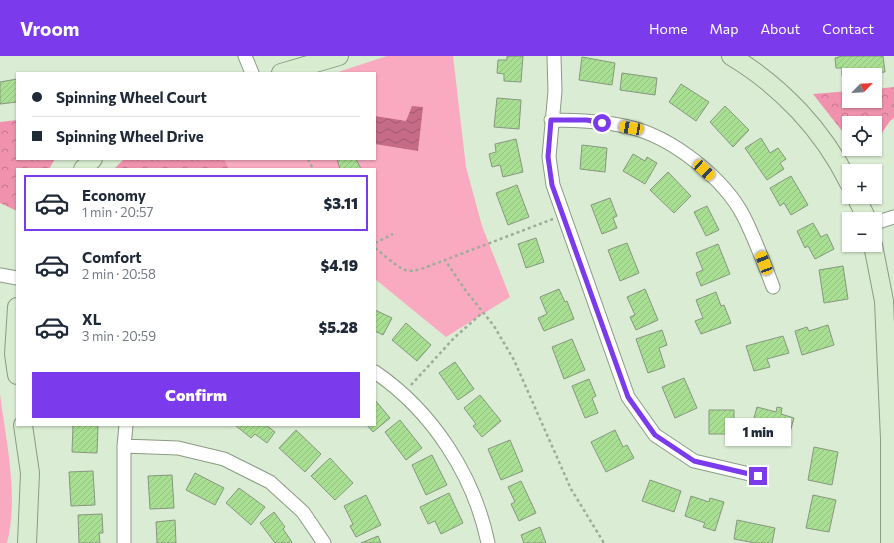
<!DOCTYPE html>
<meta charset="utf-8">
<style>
:root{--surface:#fff;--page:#f2f2f3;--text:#1f2937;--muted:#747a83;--line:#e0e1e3;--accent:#7c3aed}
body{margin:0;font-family:Commissioner,sans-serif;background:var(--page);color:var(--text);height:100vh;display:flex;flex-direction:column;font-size:15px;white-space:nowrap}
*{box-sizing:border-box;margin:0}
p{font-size:13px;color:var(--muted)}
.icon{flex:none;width:22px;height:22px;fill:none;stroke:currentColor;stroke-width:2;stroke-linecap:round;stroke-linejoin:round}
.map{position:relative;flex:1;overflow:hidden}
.side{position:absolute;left:16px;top:112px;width:360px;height:258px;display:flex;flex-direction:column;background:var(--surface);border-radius:0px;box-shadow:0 1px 3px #0004}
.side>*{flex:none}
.banner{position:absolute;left:16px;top:16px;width:360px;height:88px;border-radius:0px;box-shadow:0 1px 3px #0004;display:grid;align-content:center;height:88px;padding:0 16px;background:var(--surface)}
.needle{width:26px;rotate:66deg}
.fabs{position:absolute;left:842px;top:12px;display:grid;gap:8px}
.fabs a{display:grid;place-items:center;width:40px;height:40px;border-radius:0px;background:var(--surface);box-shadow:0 1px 3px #0004;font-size:20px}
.end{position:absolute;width:18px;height:18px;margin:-9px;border:5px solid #7c3aed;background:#fff;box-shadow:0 0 0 2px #fff}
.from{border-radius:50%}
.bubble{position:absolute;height:28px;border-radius:0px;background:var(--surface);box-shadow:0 1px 3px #0004;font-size:13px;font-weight:800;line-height:28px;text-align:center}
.car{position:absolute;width:12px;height:24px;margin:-12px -6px;border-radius:5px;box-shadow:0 0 3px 1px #0007;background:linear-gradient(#f5c518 24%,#345 0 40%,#f5c518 0 76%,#345 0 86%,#f5c518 0)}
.banner b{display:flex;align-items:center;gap:14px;height:38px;font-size:15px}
.banner b+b{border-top:1px solid var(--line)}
.banner i{width:10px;height:10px;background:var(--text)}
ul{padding:7px 0 0;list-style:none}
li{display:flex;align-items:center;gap:12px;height:56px;margin:0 8px 6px;padding:0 8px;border:2px solid transparent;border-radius:0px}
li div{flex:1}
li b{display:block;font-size:15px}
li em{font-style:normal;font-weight:800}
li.active{border-color:var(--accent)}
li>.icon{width:36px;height:36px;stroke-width:1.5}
.button{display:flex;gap:8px;margin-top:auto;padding:8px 16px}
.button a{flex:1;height:46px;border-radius:0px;background:var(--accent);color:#fff;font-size:16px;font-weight:800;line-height:46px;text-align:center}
header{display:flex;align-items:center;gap:24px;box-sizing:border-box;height:56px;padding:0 20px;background:var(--accent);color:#fff}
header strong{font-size:19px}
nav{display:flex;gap:22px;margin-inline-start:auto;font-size:14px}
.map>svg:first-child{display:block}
.forest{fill:url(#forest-crowns)}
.park{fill:#f9aac1}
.water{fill:url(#water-waves)}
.building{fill:url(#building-hatch);stroke:#879781}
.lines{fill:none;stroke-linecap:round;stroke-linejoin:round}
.street-casing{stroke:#8b9b84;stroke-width:15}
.secondary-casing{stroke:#8b9b84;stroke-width:20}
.path{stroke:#9eac99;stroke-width:2.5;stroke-dasharray:3 3;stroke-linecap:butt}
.street{stroke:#fff;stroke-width:13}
.secondary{stroke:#d8edcf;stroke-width:18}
.route{stroke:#7c3aed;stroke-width:5}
</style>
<header>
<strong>Vroom</strong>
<nav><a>Home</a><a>Map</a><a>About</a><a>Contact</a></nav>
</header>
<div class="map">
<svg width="894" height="487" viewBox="0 0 894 487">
<defs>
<pattern id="forest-crowns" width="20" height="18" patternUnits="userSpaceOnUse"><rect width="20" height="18" fill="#f092ae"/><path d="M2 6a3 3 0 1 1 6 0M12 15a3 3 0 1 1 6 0" fill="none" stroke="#c3788e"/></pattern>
<pattern id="water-waves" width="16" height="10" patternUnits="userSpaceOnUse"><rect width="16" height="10" fill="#c56b87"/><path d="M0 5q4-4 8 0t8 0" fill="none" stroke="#a1596f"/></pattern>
<pattern id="building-hatch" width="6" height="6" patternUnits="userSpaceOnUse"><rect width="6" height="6" fill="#a9df92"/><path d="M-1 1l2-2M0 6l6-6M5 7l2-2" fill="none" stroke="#92c07e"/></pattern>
</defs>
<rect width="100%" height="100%" fill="#daecd3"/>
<path class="forest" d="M894 31V62L890 65 875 87V67H849V84L813 38 849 35V45H875V33Z
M17 64V103H55L49 113H17V155L0 147V66Z
M124 103H247L248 113H114Z"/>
<path class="park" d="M387 0H453L466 111 482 170 510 241 446 281 375 223V113H229L224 103H375V17H335Z
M0 338C6 386 19 439 7 487H0Z"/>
<path class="water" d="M412 50 423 51 418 95 375 88V60L406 65Z"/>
<path class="building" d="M507 0H523L521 26 504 25V18L497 17 498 4H507Z
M842 0H883L885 16 842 20V12H836L835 2Z
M582 1 615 7 612 29 579 24Z
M622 17 657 22 655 39 620 34Z
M17 23V46L0 48V26Z
M681 28 709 46 696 65 669 46Z
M497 42 521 44 519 73 494 71Z
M725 50 749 74 733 91 710 66Z
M761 82 770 97 778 92 786 103 780 107 784 113 767 124 745 92Z
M516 83 523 116 503 121 500 109 492 111 489 98 496 96 495 88Z
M582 89 607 92 605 116 580 113Z
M633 98 645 105 647 101 657 107 645 128 623 115Z
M337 103H356L361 113H340Z
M668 116 691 140 674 157 650 134Z
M791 120 808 149 791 159 784 147 780 150 770 132Z
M517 129 529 161 508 169 496 137Z
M610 142 617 160 613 162 617 172 602 178 591 149Z
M707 150 719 174 706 180 694 156Z
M813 167 821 181 827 178 834 193 815 203 808 190 805 192 797 175Z
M536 182 544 206 526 212 518 188Z
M627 187 639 217 620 225 608 194Z
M718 188 730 218 701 230 696 217 703 214 696 197Z
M843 210 848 243 824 247 819 214Z
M559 233 565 246 567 245 574 263 544 275 538 262 547 258 540 241Z
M645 233 658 264 636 274 630 261 635 259 627 241Z
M716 236 721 250 724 249 731 267 701 278 695 265 703 262 696 244Z
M375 254 392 262 383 279 375 275Z
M406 267 431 289 417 305 392 284Z
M828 269 834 289 802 299 795 275 807 271 809 275Z
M662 274 667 289 659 292 665 311 648 317 636 283Z
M783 280 789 297 767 303 770 311 754 315 746 290Z
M572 283 585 314 564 323 552 291Z
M455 306 474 333 458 344 439 317Z
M684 322 697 352 675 362 662 331Z
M589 323 596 340 592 342 598 357 585 362 572 330Z
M480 339 501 365 482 381 473 370 476 368 464 352Z
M375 344 390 362 373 376 367 369H375Z
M757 351 776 356 777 351 782 352 781 358 794 362 789 380 752 369Z
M709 354H734V378H709Z
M400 364 422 392 406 404 385 376Z
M73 369H98L97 397 72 396Z
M237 369H266L275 376 267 387 255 378 251 382 236 370Z
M296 374 321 398 305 416 279 392Z
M615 374 623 391 627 389 634 402 606 416 591 386Z
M510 384 523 415 501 424 488 393Z
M814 391 838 396 832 429 808 424Z
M432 399 447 429 426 439 412 409Z
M330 402 353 427 335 444 311 420Z
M93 415 95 449 71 450 69 416Z
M195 417 224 432 215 449 186 434Z
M172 419 174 452 150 453 148 420Z
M650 424 681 435 674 456 642 445Z
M521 425 536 457 519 465 511 448 515 446 508 431Z
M239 432 265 451 251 469 226 447Z
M449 437 463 467 441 478 435 465 428 468 420 451Z
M366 439 381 469 356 481 350 470 353 468 344 450Z
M813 439 836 444 829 476 806 472Z
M691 440 709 446 710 442 724 446 715 475 703 471 705 467 685 460Z
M274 456 285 471 283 473 292 486 290 487H275L260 467Z
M102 458 103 477H99L100 487H79L78 459Z
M175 464 176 487H157L156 466Z
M737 464 775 472 772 487H755L734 483Z
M540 471 546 487H524L521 479Z
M378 480 381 487H361Z"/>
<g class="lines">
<defs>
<path id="street" d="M245 0 252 17
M554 0 555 35 549 101 553 129 628 341 655 379 694 405 758 420
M551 64C578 64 603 65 629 71 672 81 724 122 744 161 755 183 764 207 773 231
M875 167 894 161
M0 219 17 222
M375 316C432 355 474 419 488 487
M124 390 178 392 224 403 270 426 303 456 324 487
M124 487V390L126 369"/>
<path id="secondary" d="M731 0C781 30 823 74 849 127
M281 17 339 0
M83 113 93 103
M856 141 867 163
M873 189 884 245 890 383V487
M17 251 14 298 17 319
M23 369 30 417 27 487"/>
</defs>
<use href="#street" class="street-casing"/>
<use href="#secondary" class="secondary-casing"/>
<path class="path" d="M308 103 313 113
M553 163 445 204 466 235 494 270 514 304 571 433 604 487
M375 187 393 178
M375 192C410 220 403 220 445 204
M411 329 454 282 482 257"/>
<use href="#street" class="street"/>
<use href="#secondary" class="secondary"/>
</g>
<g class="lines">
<path class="route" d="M602 67 587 64H551L548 101 552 129 628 341 655 379 694 405 758 420"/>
</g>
</svg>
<div class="fabs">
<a><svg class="needle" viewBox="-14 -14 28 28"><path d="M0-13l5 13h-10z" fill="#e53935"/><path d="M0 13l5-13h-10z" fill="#747a83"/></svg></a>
<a><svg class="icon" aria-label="locate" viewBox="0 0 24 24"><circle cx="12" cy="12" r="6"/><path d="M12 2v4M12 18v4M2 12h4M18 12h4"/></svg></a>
<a>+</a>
<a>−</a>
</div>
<i class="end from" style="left:602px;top:67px"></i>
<i class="end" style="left:758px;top:420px"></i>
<div class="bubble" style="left:725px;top:362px;width:66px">1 min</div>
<i class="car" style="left:631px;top:72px;rotate:280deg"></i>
<i class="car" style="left:704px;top:114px;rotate:133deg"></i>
<i class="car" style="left:764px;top:207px;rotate:339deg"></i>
<div class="banner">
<b><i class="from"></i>Spinning Wheel Court</b>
<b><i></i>Spinning Wheel Drive</b>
</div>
<section class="side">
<ul>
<li class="active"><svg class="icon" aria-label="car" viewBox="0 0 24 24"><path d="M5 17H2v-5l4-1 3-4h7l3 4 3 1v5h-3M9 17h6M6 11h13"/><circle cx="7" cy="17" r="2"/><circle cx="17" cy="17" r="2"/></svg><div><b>Economy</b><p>1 min · 20:57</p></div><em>$3.11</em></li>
<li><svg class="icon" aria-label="car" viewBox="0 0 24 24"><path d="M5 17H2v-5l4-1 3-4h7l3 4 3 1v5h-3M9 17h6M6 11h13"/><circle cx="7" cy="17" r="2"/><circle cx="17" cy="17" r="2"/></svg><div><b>Comfort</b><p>2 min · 20:58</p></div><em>$4.19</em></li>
<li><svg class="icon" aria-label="car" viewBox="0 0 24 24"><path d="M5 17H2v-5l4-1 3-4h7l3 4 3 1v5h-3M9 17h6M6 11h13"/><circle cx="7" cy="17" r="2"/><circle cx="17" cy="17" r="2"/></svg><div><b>XL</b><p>3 min · 20:59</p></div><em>$5.28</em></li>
</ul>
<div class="button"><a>Confirm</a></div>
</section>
</div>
